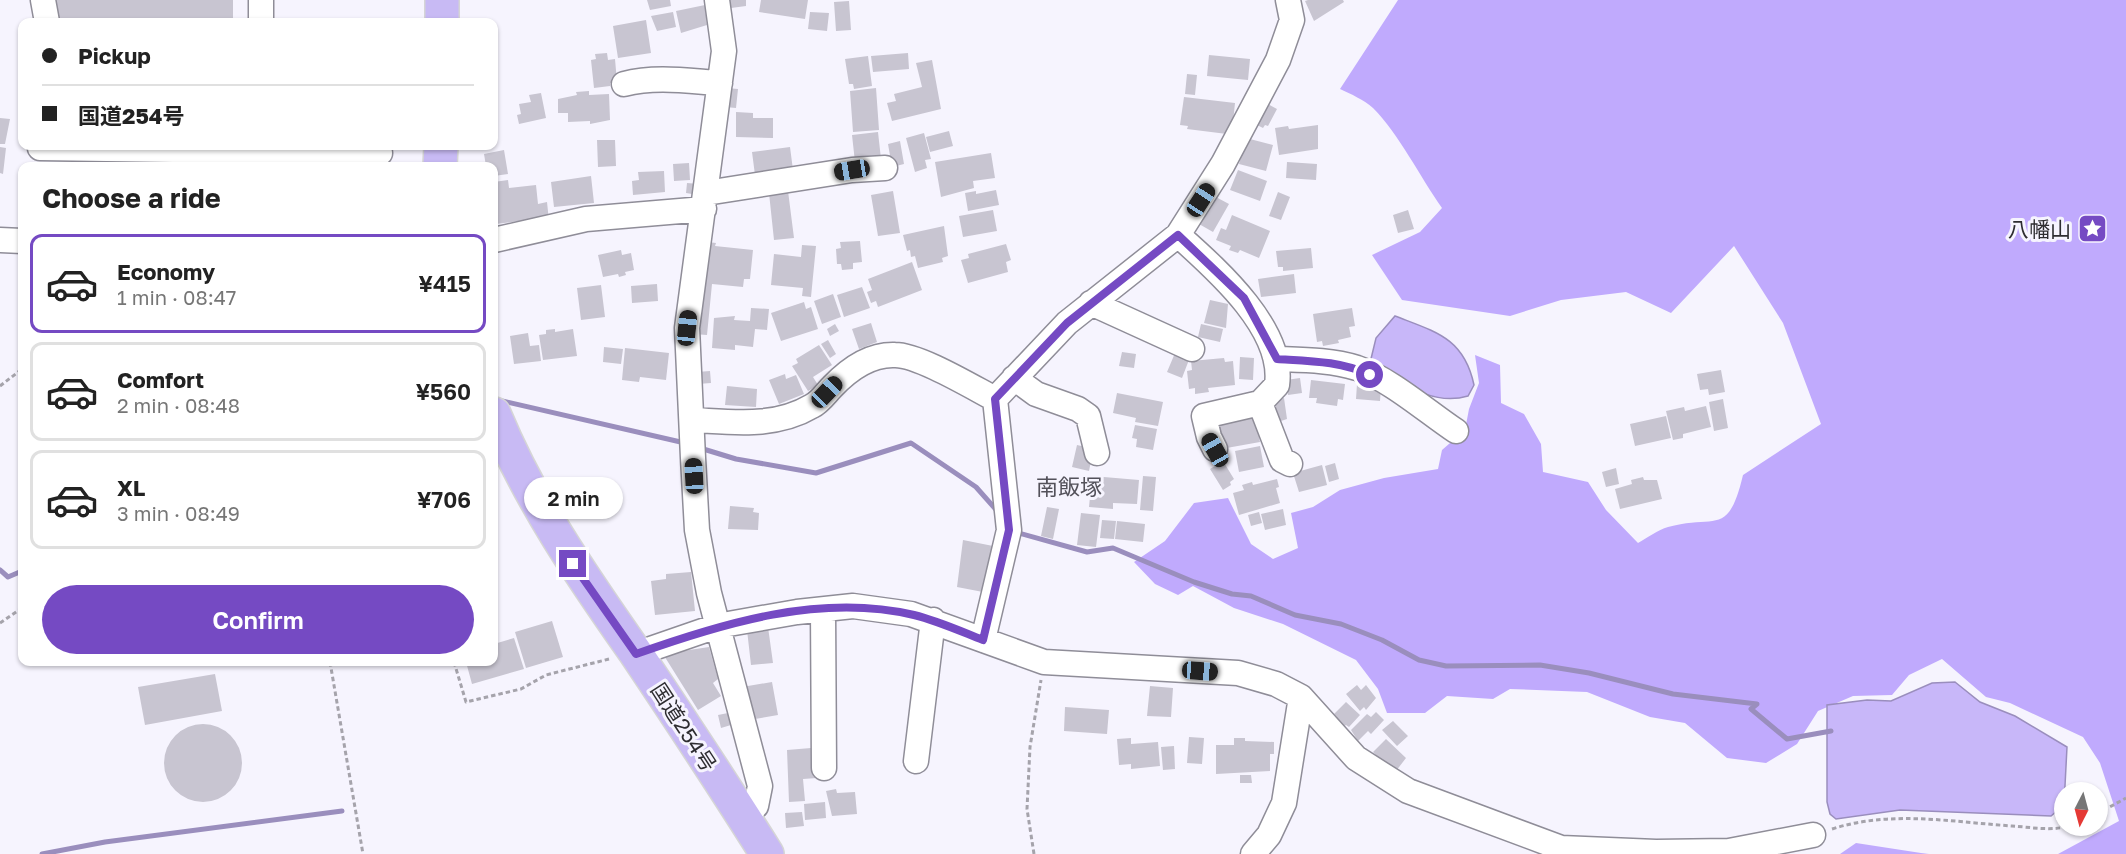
<!DOCTYPE html>
<meta charset="utf-8">
<style>
:root{--surface:#fff;--page:#f6f6f6;--text:#222;--muted:#767676;--line:#e0e0e0;--accent:#754ac3}
body{margin:0;font-family:"Golos Text","Noto Sans JP",sans-serif;background:var(--page);color:var(--text);height:100vh;display:flex;flex-direction:column;font-size:22px;white-space:nowrap}
*{box-sizing:border-box;margin:0}
p{font-size:20px;color:var(--muted)}
.icon{flex:none;width:33px;height:33px;fill:none;stroke:currentColor;stroke-width:2;stroke-linecap:round;stroke-linejoin:round}
.map{position:relative;flex:1;overflow:hidden}
.side{position:absolute;left:18px;top:162px;width:480px;height:504px;display:flex;flex-direction:column;background:var(--surface);border-radius:12px;box-shadow:0 2px 4px #0004}
.side>*{flex:none}
.banner{position:absolute;left:18px;top:18px;width:480px;height:132px;border-radius:12px;box-shadow:0 2px 4px #0004;display:grid;align-content:center;height:132px;padding:0 24px;background:var(--surface)}
.needle{width:39px;rotate:186deg}
.buttons{position:absolute;left:2054px;top:782px;display:grid;gap:12px}
.buttons a{display:grid;place-items:center;width:54px;height:54px;border-radius:50%;background:var(--surface);box-shadow:0 2px 4px #0004;font-size:30px}
.end{position:absolute;width:27px;height:27px;margin:-14px;border:8px solid #754ac3;background:#fff;box-shadow:0 0 0 3px #fff}
.from{border-radius:50%}
.bubble{position:absolute;height:42px;border-radius:21px;background:var(--surface);box-shadow:0 2px 4px #0004;font-size:20px;font-weight:600;line-height:42px;text-align:center}
.car{position:absolute;width:18px;height:36px;margin:-18px -9px;border-radius:8px;box-shadow:0 0 4px 2px #0007;background:linear-gradient(#222 24%,#8ab4d8 0 40%,#222 0 76%,#8ab4d8 0 86%,#222 0)}
.banner b{display:flex;align-items:center;gap:21px;height:57px;font-size:22px}
.banner b+b{border-top:2px solid var(--line)}
.banner i{width:15px;height:15px;background:var(--text)}
ul{padding:0;list-style:none}
li{display:flex;align-items:center;gap:18px;height:99px;margin:0 12px 9px;padding:0 12px;border:3px solid var(--line);border-radius:12px}
li div{flex:1}
li b{display:block;font-size:22px}
li em{font-style:normal;font-weight:600}
li.on{border-color:var(--accent)}
li>.icon{width:54px;height:54px;stroke-width:1.5}
h2{padding:0 24px;font-size:27px;line-height:72px}
.button{display:flex;gap:12px;margin-top:auto;padding:12px 24px}
.button a{flex:1;height:69px;border-radius:36px;background:var(--accent);color:#fff;font-size:24px;font-weight:600;line-height:69px;text-align:center}
.map>svg:first-child{display:block}
.forest{fill:#c0aafd}
.water{fill:#c8b7f9;stroke:#9a8ebd;stroke-width:1.5}
.lines{fill:none;stroke-linecap:round;stroke-linejoin:round}
.stream{stroke:#9a8ebd;stroke-width:5}
.building{fill:#c8c5d1}
.minor-casing{stroke:#8f8d98;stroke-width:27}
.highway-casing{stroke:#d5d5d6;stroke-width:36}
.path{stroke:#a5a3ab;stroke-width:3;stroke-dasharray:4.5 3;stroke-linecap:butt}
.minor{stroke:#fff;stroke-width:24}
.highway{stroke:#c8baf4;stroke-width:33}
.route{stroke:#754ac3;stroke-width:8}
.labels{text-anchor:middle;dominant-baseline:central;stroke-width:6;stroke-linejoin:round;paint-order:stroke}
.poi-label{font-size:21px;fill:#2e2d31;stroke:#f6f4fe;text-anchor:end}
.street-label{font-size:21px;fill:#2e2d31;stroke:#f6f4fe}
.neighbourhood-label{font-size:22px;fill:#53515a;stroke:#f6f4fe}
</style>
<div class="map">
<svg width="2126" height="854" viewBox="0 0 2126 854">
<rect width="100%" height="100%" fill="#f6f4fe"/>
<path class="forest" d="M1398 0H2126V854H2058L2119 821 2100 763 2083 737 2010 703 1986 697 1942 659 1909 675 1892 695 1853 696 1818 711 1797 744 1766 763 1727 758 1685 723 1650 717 1587 692 1510 689 1493 699 1447 696 1425 713H1387L1378 689 1356 660 1283 624 1234 608 1193 586 1178 595 1155 584 1134 562 1165 541 1194 503 1228 498 1251 544 1273 559 1298 548 1291 513 1313 507 1340 490 1384 478 1438 469 1442 450 1465 430 1469 409 1479 383 1475 355 1500 365 1501 403 1524 414 1541 444 1543 472 1588 482 1606 510 1638 543C1647 538 1658 530 1668 527 1716 514 1728 538 1743 475L1821 424 1783 323 1734 246 1671 313 1626 292 1561 300 1510 316 1402 300 1372 255 1420 232 1442 208C1420 177 1399 134 1373 108 1364 100 1351 94 1340 89Z
M1856 843 1921 853 1929 854H1840Z"/>
<path class="water" d="M1395 316C1436 332 1464 338 1474 385L1468 396C1431 407 1401 381 1370 363L1376 338Z
M1955 682 1980 702 2015 716 2067 747 2064 805 2051 816 1900 810 1836 819 1830 814 1827 802V705L1867 700 1891 701 1932 683Z"/>
<g class="lines">
<path class="stream" d="M498 400 685 443
M700 448 736 459 816 473 911 443 976 487 999 513
M1015 532 1087 552 1113 548 1194 582 1232 594 1251 596 1295 615 1341 624 1382 640 1419 660 1446 666 1540 665 1589 673 1673 694 1757 704 1751 709 1787 739 1831 731
M0 570 8 577 22 571
M42 854 105 842 342 811"/>
</g>
<path class="building" d="M55 0H233V22H55Z
M647 0H670L671 6 650 10Z
M730 0H746V6L731 8Z
M761 0H808L805 19 759 12Z
M1308 0H1343L1344 2 1314 21 1305 1Z
M849 1 851 30 836 31 834 2Z
M705 5 707 25 681 33 676 11Z
M673 12 676 27 657 31 651 16Z
M810 12 829 13 827 31 808 29Z
M646 20 651 53 618 58 613 26Z
M607 53 608 60 615 59 617 82 610 83V86L594 88 591 60 596 59 595 54Z
M908 53 909 69 873 72 871 56Z
M1209 55 1250 59 1248 80 1207 76Z
M868 56 872 86 854 89 853 84H849L845 59Z
M932 60 941 109 892 121 887 103 896 101 894 94 922 87 916 63Z
M1187 74 1197 75 1195 95 1185 94Z
M727 88 738 89 736 108 725 107Z
M876 88 879 130 853 132 850 91Z
M589 91V95L609 94 610 120 590 124V121L568 122V113H558V99L577 95 576 92Z
M541 93 546 118 519 124 517 115 521 114 519 104 531 102 529 95Z
M1184 97 1235 103 1232 132 1227 134 1187 129 1188 126 1180 125Z
M1264 102 1277 109 1268 126 1265 125 1263 128 1253 123Z
M736 112 753 113V118H773V138L736 137Z
M0 118 10 119 5 144H0Z
M1318 125V149L1279 155 1275 128 1288 126 1289 129Z
M949 131 953 146 930 152 926 137Z
M878 132 881 159 855 162 852 135Z
M924 133 931 159 925 160 927 168 915 172 906 138Z
M1246 138 1273 145 1266 171 1239 164Z
M597 140H615L616 166 598 167Z
M900 141 904 164 892 167 888 144Z
M0 147 6 148 3 174 0 173Z
M790 147 793 170 755 175 752 152Z
M504 150 508 174 494 176V166H486L484 154Z
M991 153 995 178 973 181 974 188 941 197 935 162Z
M1287 162 1317 164 1316 180 1286 178Z
M689 163 690 180 674 181 673 164Z
M1238 170 1267 181 1260 201 1230 190Z
M664 171 665 192 633 195 632 181 639 180 638 172Z
M591 176 594 203 554 207 551 182Z
M508 180 509 188 536 185 538 204 547 202 549 221 534 219 496 224 494 182Z
M687 183 699 184 698 195 686 193Z
M996 190 999 205 968 211 965 193 976 191V194Z
M788 191 794 238 774 240 769 193Z
M893 191 900 233 878 236 871 195Z
M1278 192 1290 197 1281 220 1269 216Z
M1214 196 1229 204 1213 232 1199 224Z
M993 210 997 231 963 237 959 216Z
M1408 210 1414 229 1398 233 1393 215Z
M1232 215 1270 231 1259 258 1240 250 1238 253 1229 250 1231 246 1216 240 1221 228 1226 230Z
M944 226 948 256 942 258 943 262 918 268 915 256 911 257 910 250 907 251 903 235Z
M860 241 862 262 853 263V269L842 270 841 264H837L836 249 841 248 840 242Z
M708 242 716 243 715 246 753 250 750 279H744L743 287 712 284 707 335 693 334Z
M1006 244 1011 260 1006 262 1008 272 968 283 961 260 969 258 968 254Z
M802 245 816 246 811 297 802 296 803 288 771 285 774 254 801 257Z
M1311 248 1313 268 1283 271V267H1278L1276 251Z
M621 250 622 255 631 253 634 270 625 272 626 275 619 277 618 274 603 277 598 255Z
M912 262 922 290 878 307 876 301 871 303 867 292 872 290 868 279Z
M1294 274 1296 293 1261 297 1258 279Z
M657 284 658 301 632 303 631 286Z
M601 285 605 317 581 320 577 288Z
M862 287 870 308 844 317 837 295Z
M833 294 841 317 822 324 814 301Z
M1210 300 1228 304 1226 328 1204 323Z
M804 302 806 309 811 307 818 329 781 341 771 313Z
M751 308 769 309 767 330 755 329 753 347 735 345V350L712 348 714 318 735 316 734 320 750 321Z
M1352 308 1355 326 1349 327 1351 337 1338 340 1339 343 1323 346 1322 341 1317 342 1313 314Z
M871 323 877 342 859 349 852 329Z
M835 324 839 331 830 336 827 329Z
M1201 324 1223 329 1220 342 1198 337Z
M555 329V332L573 329 577 356 543 360 539 335 546 334V330Z
M528 333 530 346 539 345 541 361 514 364 510 336Z
M828 340 836 354 830 358 821 344Z
M819 345 832 365 813 377 818 385 808 391 792 366 798 363 796 359Z
M1178 346 1192 352 1182 378 1167 372Z
M604 347 623 349 621 364 603 362Z
M625 348 669 353 666 380 640 377 639 382 622 380Z
M1122 352 1136 354 1134 368 1119 366Z
M1240 357 1254 358 1253 380 1239 379Z
M1224 358 1225 362 1233 361 1235 385 1208 388 1209 392 1195 394V388L1189 389 1187 371 1192 370 1191 361Z
M1721 370 1725 392 1709 395 1708 389 1700 390 1697 374Z
M710 371 711 383 698 384 697 372Z
M785 374 786 379 796 375 804 394 779 404 769 380Z
M1300 378 1302 393 1288 395 1286 380Z
M1311 380 1345 384 1343 400 1338 399 1337 406 1316 403 1317 398H1309Z
M1357 384 1381 386 1380 401 1356 399Z
M727 386 757 389 756 407 725 405Z
M1117 393 1163 402 1158 426 1135 422 1136 418 1113 413Z
M1284 398 1287 419 1272 424 1266 403Z
M1723 399 1728 428 1714 431 1709 402Z
M1706 406 1711 427 1683 434V438L1673 440 1666 411 1684 407 1685 411Z
M1255 416 1260 442 1221 449 1216 423Z
M1666 416 1671 438 1635 446 1630 424Z
M1135 425 1157 429 1153 450 1136 447 1137 439 1132 438Z
M1077 445 1090 448 1092 456 1089 471 1072 467Z
M1260 446 1264 467 1239 472 1235 451Z
M1223 461 1234 479 1230 482 1231 485 1223 490 1210 469Z
M1335 463 1339 479 1329 482 1325 466Z
M1322 465 1327 485 1299 492 1293 473Z
M1616 468 1619 484 1606 487 1602 472Z
M1092 476 1139 480 1137 504 1113 503V509L1089 507Z
M1143 476 1156 477 1153 511 1140 510Z
M1643 477 1644 480H1657L1662 499 1620 509 1615 489 1632 484 1631 480Z
M1277 479 1279 487 1276 488 1280 503 1239 515 1233 493 1244 490 1242 485 1252 482 1253 485Z
M730 506 754 508 753 512 759 513 758 530 728 529Z
M1047 507 1059 509 1053 539 1041 536Z
M1283 509 1286 525 1265 530 1261 514Z
M1259 512 1262 523 1251 526 1248 515Z
M1081 513 1100 515 1096 547 1077 545Z
M1102 520 1116 521 1114 539 1100 538Z
M1117 521 1145 524 1143 542 1115 539Z
M963 540 993 546 983 592 957 587Z
M691 572 695 611 655 615 651 581 666 579V574Z
M552 621 563 657 526 668 515 632Z
M768 627 773 663 751 665 747 630Z
M514 638 524 669 472 684 466 662H494V644Z
M709 647 718 679 713 683 721 696 698 710 663 654Z
M215 674 222 711 145 725 138 687Z
M772 682 778 715 749 720 742 687Z
M1357 685 1361 690 1366 685 1376 698 1366 710 1364 707 1360 711 1346 694Z
M1150 686 1173 688 1171 717 1147 716Z
M1346 702 1360 715 1349 727 1346 725 1343 727 1335 720 1337 717 1334 714Z
M1065 707 1109 710 1107 734 1064 731Z
M1376 712 1384 720 1371 734 1368 731 1358 741 1351 730 1367 714 1371 717Z
M728 713 731 725 721 728 718 715Z
M1393 721 1408 736 1397 746 1382 730Z
M164 763a39 39 0 1 1 78 0a39 39 0 1 1-78 0Z
M1189 737 1204 738 1202 764 1187 763Z
M1131 738V744L1158 742 1160 766 1131 769V764L1119 765 1117 739Z
M1234 738H1245V741L1274 742V754H1270V771L1216 774V745H1234Z
M1386 739 1406 758 1396 771 1391 770 1373 752Z
M1174 746 1175 769 1163 770 1161 747Z
M811 748 817 778 803 779 805 801 789 802 787 750Z
M1240 775H1251L1252 783H1240Z
M836 789 837 793 855 792 857 814 832 816 826 791Z
M825 802 826 818 805 820 804 804Z
M802 812 804 826 786 828 785 813Z"/>
<g class="lines">
<defs>
<path id="minor" d="M43 0 47 22
M261 0V22
M717 0 724 51 687 328 693 458 697 530 709 593 760 786 756 806 743 816
M624 84C655 76 688 81 720 83
M40 148 380 153
M706 193 852 170 885 168
M1178 235C1216 269 1285 329 1277 385L1260 403 1204 416 1209 437 1215 449
M0 240 22 241
M494 240 586 219 704 209
M1091 303 1192 349
M1277 359C1304 360 1331 360 1357 368 1390 379 1426 411 1456 431
M1014 378 1036 394 1078 409 1088 416 1097 453
M1260 403 1282 460 1290 464
M692 420C734 422 775 428 812 406 820 402 826 393 832 387 849 369 870 354 895 355 919 355 972 387 995 399
M823 610 824 768
M983 640 1009 530 995 399 1067 323 1178 235 1223 164 1278 60 1292 20 1288 0
M636 654 717 626 797 612 853 606 911 614 1044 662 1238 673 1276 684 1301 697 1356 758 1408 791 1561 848 1656 852 1729 851 1813 835
M916 761 933 620
M1253 854 1269 835 1284 803 1301 697"/>
<path id="highway" d="M442 22V0
M440 166 441 146
M494 414C530 501 581 575 635 652 680 719 724 786 767 854"/>
</defs>
<use href="#minor" class="minor-casing"/>
<use href="#highway" class="highway-casing"/>
<path class="path" d="M0 386 22 369
M0 623 22 608
M330 662 363 854
M454 662 466 702 521 689 546 675 609 659
M2097 814 2126 798
M1832 829C1891 810 1952 822 2012 826 2030 827 2054 832 2071 825
M1034 854 1027 809 1030 747 1041 680"/>
<use href="#minor" class="minor"/>
<use href="#highway" class="highway"/>
</g>
<g class="lines">
<path class="route" d="M573 564 636 654C723 623 821 593 914 615 938 621 960 631 983 640L1009 530 995 399 1067 323 1178 235 1244 298 1277 359C1309 361 1341 361 1370 375"/>
</g>
<defs>
<symbol id="sight-square" viewBox="-11 -11 22 22"><rect x="-9" y="-9" width="18" height="18" rx="4" fill="#754ac3" stroke="#f6f4fe"/><path d="M0-6L1.8-2.2L6-1.7L2.9 1.2L3.7 5.4L0 3.3L-3.7 5.4L-2.9 1.2L-6-1.7L-1.8-2.2Z" fill="#fff"/></symbol>
</defs>
<g fill-rule="evenodd">
<use href="#sight-square" x="2076" y="212" width="33" height="33"/>
</g>
<g class="labels">
<g class="poi-label">
<text x="2071" y="229">八幡山</text>
</g>
<g class="street-label">
<text transform="translate(684 727) rotate(57)">国道254号</text>
</g>
<g class="neighbourhood-label">
<text x="1069" y="486">南飯塚</text>
</g>
</g>
</svg>
<div class="buttons">
<a><svg class="needle" viewBox="-14 -14 28 28"><path d="M0-13l5 13h-10z" fill="#e53935"/><path d="M0 13l5-13h-10z" fill="#767676"/></svg></a>
</div>
<i class="end from" style="left:1370px;top:375px"></i>
<i class="end" style="left:573px;top:564px"></i>
<div class="bubble" style="left:524px;top:477px;width:99px">2 min</div>
<i class="car" style="left:852px;top:170px;rotate:261deg"></i>
<i class="car" style="left:1201px;top:200px;rotate:33deg"></i>
<i class="car" style="left:687px;top:328px;rotate:6deg"></i>
<i class="car" style="left:827px;top:392px;rotate:44deg"></i>
<i class="car" style="left:1215px;top:450px;rotate:331deg"></i>
<i class="car" style="left:694px;top:476px;rotate:357deg"></i>
<i class="car" style="left:1200px;top:671px;rotate:94deg"></i>
<div class="banner">
<b><i class="from"></i>Pickup</b>
<b><i></i>国道254号</b>
</div>
<section class="side">
<h2>Choose a ride</h2>
<ul>
<li class="on"><svg class="icon" aria-label="car" viewBox="0 0 24 24"><path d="M5 17H2v-5l4-1 3-4h7l3 4 3 1v5h-3M9 17h6M6 11h13"/><circle cx="7" cy="17" r="2"/><circle cx="17" cy="17" r="2"/></svg><div><b>Economy</b><p>1 min · 08:47</p></div><em>¥415</em></li>
<li><svg class="icon" aria-label="car" viewBox="0 0 24 24"><path d="M5 17H2v-5l4-1 3-4h7l3 4 3 1v5h-3M9 17h6M6 11h13"/><circle cx="7" cy="17" r="2"/><circle cx="17" cy="17" r="2"/></svg><div><b>Comfort</b><p>2 min · 08:48</p></div><em>¥560</em></li>
<li><svg class="icon" aria-label="car" viewBox="0 0 24 24"><path d="M5 17H2v-5l4-1 3-4h7l3 4 3 1v5h-3M9 17h6M6 11h13"/><circle cx="7" cy="17" r="2"/><circle cx="17" cy="17" r="2"/></svg><div><b>XL</b><p>3 min · 08:49</p></div><em>¥706</em></li>
</ul>
<div class="button"><a>Confirm</a></div>
</section>
</div>
